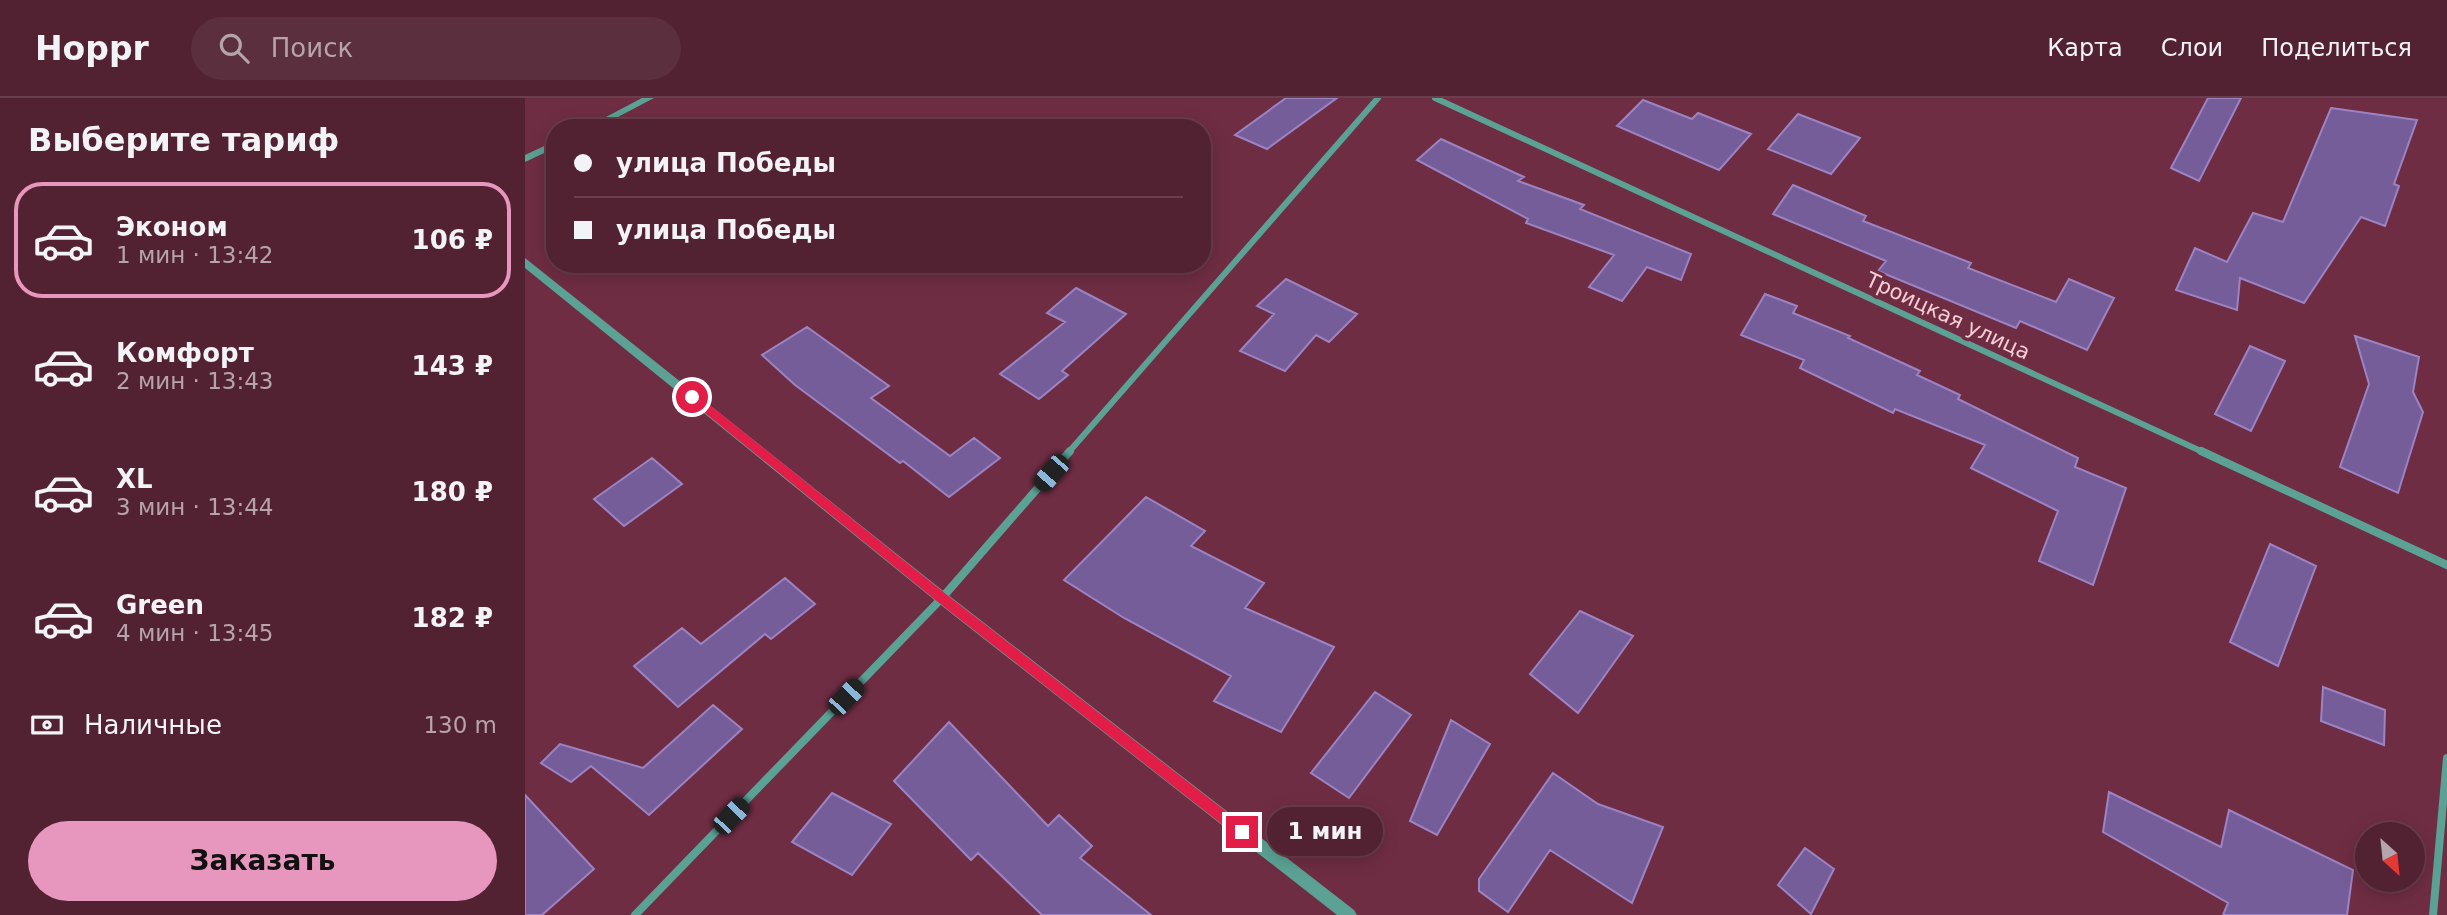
<!DOCTYPE html>
<html lang="ru">
<meta charset="utf-8">
<style>
:root{--surface:#532232;--page:#5c2f3e;--text:#f1f3f6;--muted:#b5a4ac;--line:#693f4d;--accent:#e797bd}
body{margin:0;font-family:"DejaVu Sans",sans-serif;background:var(--page);color:var(--text);height:100vh;display:flex;flex-direction:column;font-size:26px;white-space:nowrap}
*{box-sizing:border-box;margin:0}
p{font-size:23px;color:var(--muted)}
.icon{flex:none;width:38px;height:38px;fill:none;stroke:currentColor;stroke-width:2;stroke-linecap:round;stroke-linejoin:round}
.map{position:relative;flex:1;overflow:hidden}
.details{display:flex;flex-direction:column;background:var(--surface);width:525px}
.details>*{flex:none}
.hud{position:absolute;left:21px;top:21px;width:665px;height:154px;border-radius:28px;box-shadow:0 4px 18px #0003,0 0 0 2px var(--line);display:grid;align-content:center;height:154px;padding:0 28px;background:var(--surface)}
.needle{width:46px;rotate:153deg}
.tools{position:absolute;left:1830px;top:724px;display:grid;gap:14px}
.tools a{display:grid;place-items:center;width:70px;height:70px;border-radius:50%;background:var(--surface);box-shadow:0 4px 18px #0003,0 0 0 2px var(--line);font-size:35px}
.end{position:absolute;width:32px;height:32px;margin:-16px;border:9px solid #e11d48;background:#fff;box-shadow:0 0 0 4px #fff}
.from{border-radius:50%}
.bubble{position:absolute;height:49px;border-radius:24px;background:var(--surface);box-shadow:0 4px 18px #0003,0 0 0 2px var(--line);font-size:23px;font-weight:700;line-height:49px;text-align:center}
.car{position:absolute;width:21px;height:42px;margin:-21px -10px;border-radius:9px;box-shadow:0 0 5px 2px #0007;background:linear-gradient(#222 24%,#8ab4d8 0 40%,#222 0 76%,#8ab4d8 0 86%,#222 0)}
.hud b{display:flex;align-items:center;gap:24px;height:66px;font-size:26px}
.hud b+b{border-top:2px solid var(--line)}
.hud i{width:18px;height:18px;background:var(--text)}
ul{padding:0;list-style:none}
li{display:flex;align-items:center;gap:21px;height:116px;margin:0 14px 10px;padding:0 14px;border:4px solid transparent;border-radius:28px}
li div{flex:1}
li b{display:block;font-size:26px}
li em{font-style:normal;font-weight:700}
li.selected{border-color:var(--accent)}
li>.icon{width:63px;height:63px;stroke-width:1.5}
h2{padding:0 28px;font-size:32px;line-height:84px}
.pay{display:flex;align-items:center;gap:18px;height:77px;padding:0 28px;font-size:26px}
.pay p{margin-inline-start:auto}
.action{display:flex;gap:14px;margin-top:auto;padding:14px 28px}
.action a{flex:1;height:80px;border-radius:42px;background:var(--accent);color:#111;font-size:28px;font-weight:700;line-height:80px;text-align:center}
header{display:flex;align-items:center;gap:42px;box-sizing:border-box;height:98px;padding:0 35px;background:var(--surface);border-bottom:2px solid var(--line)}
header strong{font-size:33px}
nav{display:flex;gap:38px;margin-inline-start:auto;font-size:24px}
.search{width:490px;height:63px;background:var(--page);display:flex;align-items:center;gap:18px;box-sizing:border-box;padding:0 24px;border-radius:38px;color:var(--muted);font-size:26px}
main{display:flex;flex:1;min-height:0}
.map>svg:first-child{display:block}
.building{fill:#755d9a;stroke:#9c83c3;stroke-width:2}
.lines{fill:none;stroke-linecap:round;stroke-linejoin:round}
.minor-far1{stroke:#5ba295;stroke-width:6}
.minor{stroke:#5ba295;stroke-width:8}
.tertiary{fill:#5ba295;fill-rule:evenodd}
.route{fill:#e11d48}
.labels{text-anchor:middle;dominant-baseline:central;stroke-width:7;stroke-linejoin:round;paint-order:stroke}
.street-label{font-size:21px;fill:#f7ced8;stroke:#6f2d43}
</style>
<header>
<strong>Hoppr</strong>
<div class="search"><svg class="icon" aria-label="search" viewBox="0 0 24 24"><circle cx="10" cy="10" r="6"/><path d="M15 15l6 6"/></svg>Поиск</div>
<nav><a>Карта</a><a>Слои</a><a>Поделиться</a></nav>
</header>
<main>
<section class="details">
<h2>Выберите тариф</h2>
<ul>
<li class="selected"><svg class="icon" aria-label="car" viewBox="0 0 24 24"><path d="M5 17H2v-5l4-1 3-4h7l3 4 3 1v5h-3M9 17h6M6 11h13"/><circle cx="7" cy="17" r="2"/><circle cx="17" cy="17" r="2"/></svg><div><b>Эконом</b><p>1 мин · 13:42</p></div><em>106 ₽</em></li>
<li><svg class="icon" aria-label="car" viewBox="0 0 24 24"><path d="M5 17H2v-5l4-1 3-4h7l3 4 3 1v5h-3M9 17h6M6 11h13"/><circle cx="7" cy="17" r="2"/><circle cx="17" cy="17" r="2"/></svg><div><b>Комфорт</b><p>2 мин · 13:43</p></div><em>143 ₽</em></li>
<li><svg class="icon" aria-label="car" viewBox="0 0 24 24"><path d="M5 17H2v-5l4-1 3-4h7l3 4 3 1v5h-3M9 17h6M6 11h13"/><circle cx="7" cy="17" r="2"/><circle cx="17" cy="17" r="2"/></svg><div><b>XL</b><p>3 мин · 13:44</p></div><em>180 ₽</em></li>
<li><svg class="icon" aria-label="car" viewBox="0 0 24 24"><path d="M5 17H2v-5l4-1 3-4h7l3 4 3 1v5h-3M9 17h6M6 11h13"/><circle cx="7" cy="17" r="2"/><circle cx="17" cy="17" r="2"/></svg><div><b>Green</b><p>4 мин · 13:45</p></div><em>182 ₽</em></li>
</ul>
<div class="pay"><svg class="icon" aria-label="cash" viewBox="0 0 24 24"><path d="M3 7h18v10H3z"/><circle cx="12" cy="12" r="2"/></svg>Наличные<p>130 m</p></div>
<div class="action"><a>Заказать</a></div>
</section>
<div class="map">
<svg width="1922" height="817" viewBox="0 0 1922 817">
<rect width="100%" height="100%" fill="#6f2d43"/>
<path class="building" d="M761 0H812L742 51 710 37Z
M1683 0H1716L1674 83 1646 70Z
M1118 2 1167 21 1173 15 1226 36 1194 72 1092 28Z
M1806 10 1892 22 1869 86 1874 88 1860 128 1836 119 1779 205 1715 180 1712 212 1651 192 1670 150 1702 164 1728 115 1758 124Z
M1273 16 1335 40 1306 76 1243 51Z
M916 41 999 79 993 83 1059 107 1055 111 1166 156 1156 182 1122 169 1097 203 1064 189 1089 157 1001 125 1003 121 892 62Z
M1268 87 1341 118 1338 123 1446 165 1443 170 1531 204 1544 181 1589 200 1562 252 1495 223 1491 230 1353 173 1361 163 1248 116Z
M761 181 832 216 804 244 791 237 760 273 715 253 749 216 732 208Z
M551 190 601 216 537 273 543 277 514 301 475 276 540 224 522 215Z
M1240 196 1272 208 1268 215 1325 238 1323 240 1395 273 1392 277 1435 297 1433 301 1553 360 1550 369 1601 390 1568 487 1514 463 1533 413 1446 370 1460 347 1370 311 1368 315 1275 270 1279 262 1216 237Z
M282 229 364 288 346 300 425 358 449 340 475 360 424 399 378 363 375 365 270 287 237 257Z
M1830 238 1894 259 1888 294 1898 314 1873 395 1815 369 1844 286Z
M1725 248 1760 263 1726 333 1690 316Z
M127 360 157 386 99 428 69 401Z
M621 399 680 433 666 448 739 485 720 510 809 549 756 634 689 603 706 578 599 520 539 482Z
M1745 446 1791 468 1753 568 1705 544Z
M260 480 290 506 246 541 240 536 153 609 109 568 157 530 176 546Z
M1055 513 1108 538 1053 615 1005 576Z
M1798 589 1860 612 1859 647 1796 623Z
M850 594 886 617 824 700 786 675Z
M188 607 217 631 124 717 66 668 46 684 16 665 35 646 118 670Z
M926 622 965 646 912 737 885 723Z
M424 624 523 728 534 717 567 748 555 760 626 817H517L453 755 446 762 369 683Z
M1028 675 1073 706 1138 729 1107 805 1025 752 983 814 954 793V781Z
M1584 694 1696 749 1704 712 1828 772 1822 817H1698L1703 805 1578 734Z
M307 695 366 726 327 777 267 744Z
M0 697 69 771 17 817H0Z
M1280 750 1309 771 1286 816 1253 787Z"/>
<g class="lines">
<path class="minor-far1" d="M910 0 1680 355
M543 355 853 0"/>
<path class="minor" d="M1676 353 1922 467
M110 817 417 500 545 353
M1908 817 1922 660"/>
<path class="tertiary" d="M117 0H129L72 30H60Z
M30 43V50L0 64V57Z
M0 160 422 496 829 812 832 817H812L412 504 0 170Z"/>
</g>
<path class="route" d="M163 296H171L422 497 721 729V738H712L413 504 163 301Z"/>
<g class="labels">
<g class="street-label">
<text transform="translate(1423 218) rotate(25)">Троицкая улица</text>
</g>
</g>
</svg>
<div class="tools">
<a><svg class="needle" viewBox="-14 -14 28 28"><path d="M0-13l5 13h-10z" fill="#e53935"/><path d="M0 13l5-13h-10z" fill="#b5a4ac"/></svg></a>
</div>
<i class="end from" style="left:167px;top:299px"></i>
<i class="end" style="left:717px;top:734px"></i>
<div class="bubble" style="left:742px;top:709px;width:116px">1 мин</div>
<i class="car" style="left:526px;top:375px;rotate:221deg"></i>
<i class="car" style="left:321px;top:599px;rotate:44deg"></i>
<i class="car" style="left:206px;top:718px;rotate:44deg"></i>
<div class="hud">
<b><i class="from"></i>улица Победы</b>
<b><i></i>улица Победы</b>
</div>
</div>
</main>
